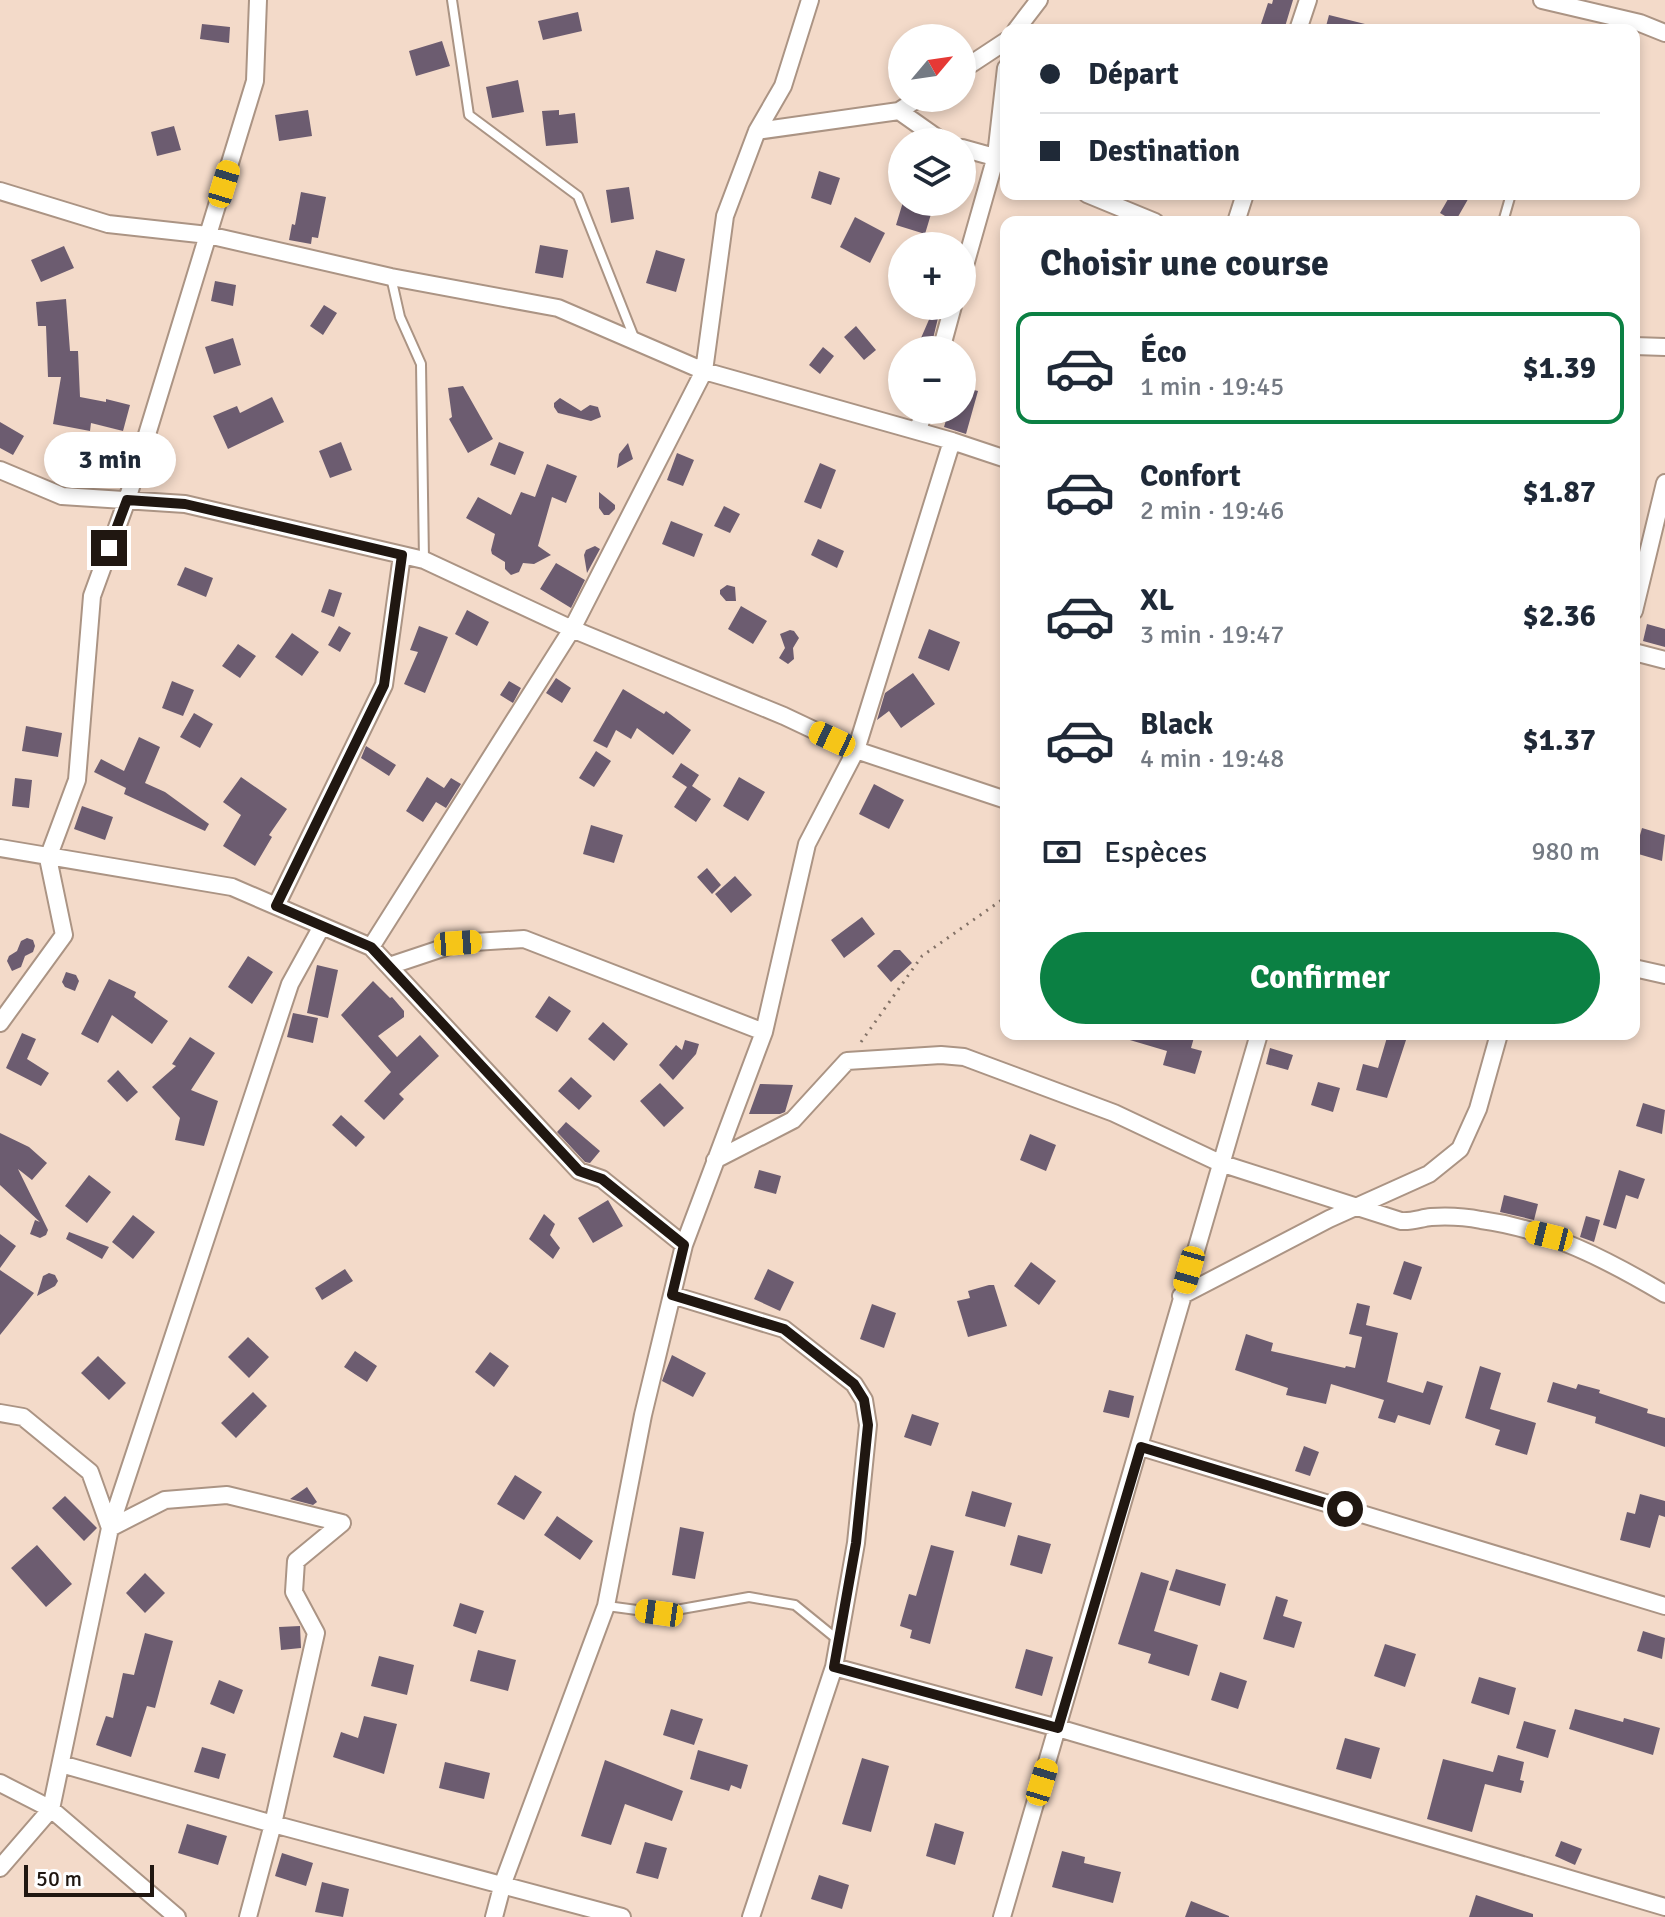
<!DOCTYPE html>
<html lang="fr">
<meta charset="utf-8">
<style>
:root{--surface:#fff;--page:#f2f2f3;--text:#1f2937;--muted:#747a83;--line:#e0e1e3;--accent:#0b8043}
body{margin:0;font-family:Signika,sans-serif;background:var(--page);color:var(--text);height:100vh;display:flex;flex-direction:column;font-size:30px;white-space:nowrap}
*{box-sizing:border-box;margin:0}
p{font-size:26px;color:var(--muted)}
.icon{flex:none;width:44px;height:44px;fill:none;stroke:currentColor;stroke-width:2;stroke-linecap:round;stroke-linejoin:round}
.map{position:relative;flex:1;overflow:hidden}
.panel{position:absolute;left:1000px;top:216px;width:640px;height:824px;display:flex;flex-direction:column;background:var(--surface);border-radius:16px;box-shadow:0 4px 12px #0003}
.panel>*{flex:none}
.banner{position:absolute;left:1000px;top:24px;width:640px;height:176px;border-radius:16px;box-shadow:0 4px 12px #0003;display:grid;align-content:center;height:176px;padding:0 40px;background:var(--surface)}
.needle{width:52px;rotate:61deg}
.controls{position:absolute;left:888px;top:24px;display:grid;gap:16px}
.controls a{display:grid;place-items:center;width:88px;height:88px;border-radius:50%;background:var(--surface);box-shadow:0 4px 12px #0003;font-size:40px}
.scale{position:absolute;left:24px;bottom:20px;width:130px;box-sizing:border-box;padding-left:8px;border:4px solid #201711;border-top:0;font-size:22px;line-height:28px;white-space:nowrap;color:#201711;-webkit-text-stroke:6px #fff;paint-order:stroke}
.end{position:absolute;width:36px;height:36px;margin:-18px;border:10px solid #201711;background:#fff;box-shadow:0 0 0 4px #fff}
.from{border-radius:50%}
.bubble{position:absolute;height:56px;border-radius:28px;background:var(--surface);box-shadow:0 4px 12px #0003;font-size:26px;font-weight:800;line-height:56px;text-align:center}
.car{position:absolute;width:24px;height:48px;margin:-24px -12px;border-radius:10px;box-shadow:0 0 6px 2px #0007;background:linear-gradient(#f5c518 24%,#345 0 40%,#f5c518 0 76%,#345 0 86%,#f5c518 0)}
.banner b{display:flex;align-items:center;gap:28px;height:76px;font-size:30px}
.banner b+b{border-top:2px solid var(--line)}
.banner i{width:20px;height:20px;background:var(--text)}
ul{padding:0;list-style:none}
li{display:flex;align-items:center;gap:24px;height:112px;margin:0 16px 12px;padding:0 24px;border:4px solid transparent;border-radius:16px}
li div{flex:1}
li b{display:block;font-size:30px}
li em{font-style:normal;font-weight:800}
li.on{border-color:var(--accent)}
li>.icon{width:72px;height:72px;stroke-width:1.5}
h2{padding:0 40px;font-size:36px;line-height:96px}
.pay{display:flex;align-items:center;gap:20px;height:88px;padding:0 40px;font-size:30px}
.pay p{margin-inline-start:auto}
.primary-button{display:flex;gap:16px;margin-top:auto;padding:16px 40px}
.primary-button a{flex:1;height:92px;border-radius:48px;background:var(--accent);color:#fff;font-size:32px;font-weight:800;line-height:92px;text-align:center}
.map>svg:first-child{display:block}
.building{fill:#6c5c70}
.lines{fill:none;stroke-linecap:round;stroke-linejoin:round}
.lane-casing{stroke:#ab9484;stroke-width:12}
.street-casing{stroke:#ab9484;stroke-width:20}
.path{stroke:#837267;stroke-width:3;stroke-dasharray:2 6;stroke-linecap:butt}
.lane{stroke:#fff;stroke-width:8}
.street{stroke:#fff;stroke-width:16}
.route{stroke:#201711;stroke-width:10}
</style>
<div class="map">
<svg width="1665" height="1917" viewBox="0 0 1665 1917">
<rect width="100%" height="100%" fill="#f3dac9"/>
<path class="building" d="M1273 0H1293L1284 30H1259L1268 3 1272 4Z
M578 12 582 31 543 40 538 21Z
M1329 15 1369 25 1368 30H1325Z
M202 24 230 27 229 43 200 39Z
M442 41 450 66 416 76 409 51Z
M518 80 524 112 492 118 486 87Z
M308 110 312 136 279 141 275 115Z
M559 110V115L575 113 578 143 546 146 542 111Z
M174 126 181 150 157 156 151 132Z
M819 171 840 178 831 205 811 198Z
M629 187 634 219 611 223 606 190Z
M301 192 326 197 318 238 312 237 311 244 289 240 292 224 295 225Z
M1451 194H1471L1455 222 1440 213Z
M903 202 934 204 925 234 896 225Z
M855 217 885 233 870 263 840 247Z
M540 245 568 250 563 278 535 273Z
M64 246 74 268 41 282 31 260Z
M656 250 685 259 676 292 646 283Z
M215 281 236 285 233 306 211 301Z
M66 299 70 351H78L80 397 106 402V399L130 405 123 431 91 423 90 431 53 424 61 377H48L46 326H38L36 302Z
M324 305 337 313 323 335 310 326Z
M931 315 938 318 932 343 921 338Z
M856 326 876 350 864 360 844 337Z
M233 338 241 365 214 374 205 347Z
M823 347 834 356 820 374 809 365Z
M463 386 493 439 468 453 449 419 452 417 448 388Z
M962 387 978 391 966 434 944 427 949 410H962Z
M272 397 284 422 228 449 213 416 237 406 240 413Z
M560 398 581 411 590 405 598 407 601 417 591 421 558 413 554 407V403Z
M0 422 24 436 13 455 0 448Z
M341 442 352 470 330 478 319 451Z
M499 442 524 452 515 475 490 465Z
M628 443 633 459 617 468 619 454Z
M677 453 694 460 683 486 667 480Z
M820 463 836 470 821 509 804 502Z
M547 464 577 476 566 503 552 497 538 546 551 555 534 564 523 563 519 572 511 575 505 569V562L492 554 491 550 495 534 466 518 478 497 511 515 521 492 535 497Z
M599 492 615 505V509L609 515H604L599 508Z
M724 506 740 514 730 533 714 526Z
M671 521 703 534 694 557 662 544Z
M818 539 844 551 837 568 811 555Z
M595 546 600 549 587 573 584 555 586 550Z
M556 563 585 580 571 608 540 589Z
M185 567 213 578 206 597 177 585Z
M727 585 735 587 736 601H726L720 594V590Z
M329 589 342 593 334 617 321 612Z
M741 606 767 621 753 644 728 629Z
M467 610 489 622 477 646 455 634Z
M1647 624 1665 629V647L1643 641Z
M339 626 351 633 340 652 328 645Z
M419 626 448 637 425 693 404 684 418 652 410 650Z
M929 629 960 642 949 671 918 658Z
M790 630 794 631 799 638 793 648 794 659 788 664 779 658 785 648 780 634Z
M292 633 319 652 302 676 275 657Z
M238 644 256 656 240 678 222 666Z
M913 673 935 704 901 728 889 711 877 720 885 693Z
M556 678 571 688 562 703 546 693Z
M172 681 194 690 183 716 162 708Z
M509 681 521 688 513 703 500 695Z
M623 689 664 714 666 711 691 730 673 755 637 728 631 739 616 730 607 748 593 741Z
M194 713 213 724 200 748 180 737Z
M26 726 62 733 58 757 22 751Z
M139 737 160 747 145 783 165 792 209 824 205 831 124 794 126 788 94 772 101 759 124 771Z
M366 746 396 765 389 776 361 758Z
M596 751 611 761 594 787 579 778Z
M681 763 699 775 692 786 711 799 696 822 674 807 687 787 672 777Z
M241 777 287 809 269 835 272 837 255 866 223 846 241 815 223 802Z
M427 777 444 788 451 778 461 784 446 808 436 802 423 822 406 811Z
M739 777 765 792 748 821 723 806Z
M15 778 32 780 29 808 12 806Z
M874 784 904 800 889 829 859 814Z
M82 806 113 817 105 840 74 829Z
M591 825 623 835 614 863 583 854Z
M1642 828 1665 835 1662 861 1635 853Z
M707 868 721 885 712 894 697 877Z
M735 876 752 895 731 913 715 894Z
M862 917 875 934 844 958 831 940Z
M27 938 33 940 35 946 33 952 25 956 21 967 12 971 7 961 9 956 17 951 21 941Z
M894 950H900L912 963 891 982 877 966Z
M248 956 273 972 252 1004 228 987Z
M317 965 338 970 328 1018 307 1013Z
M66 972 76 975 79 981 75 991 65 987 62 982Z
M109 979 136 992 134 997 168 1021 152 1044 112 1015 98 1043 81 1034Z
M373 981 390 998 392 997 404 1011V1017L378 1036 397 1057 420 1035 439 1056 399 1094 404 1099 384 1120 364 1101 391 1072 341 1015Z
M549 996 571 1011 557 1032 535 1017Z
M293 1013 318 1018 313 1043 287 1037Z
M603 1022 628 1044 614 1061 588 1039Z
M22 1033 36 1039 27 1059 49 1073 41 1086 6 1068Z
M1123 1034H1195L1191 1048 1202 1051 1195 1074 1163 1065 1167 1051 1123 1038Z
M1388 1034 1407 1037 1387 1098 1356 1090 1363 1064 1378 1068Z
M190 1037 215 1053 191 1090 218 1101 204 1146 175 1140 180 1118 152 1087 176 1066 172 1064Z
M685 1040 699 1044 696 1054 673 1080 659 1065 676 1045 682 1050Z
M1270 1048 1293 1055 1288 1070 1266 1064Z
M118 1070 138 1092 127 1102 107 1081Z
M571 1077 592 1096 579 1110 558 1091Z
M1318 1082 1340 1088 1333 1112 1311 1105Z
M660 1083 684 1108 664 1127 640 1101Z
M760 1084 793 1085 785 1112 780 1114H749Z
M1643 1103 1665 1110 1662 1134 1636 1126Z
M341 1115 365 1137 356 1147 332 1125Z
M566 1122 600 1151 590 1163 585 1162 557 1132Z
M0 1133 29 1147 47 1163 32 1180 18 1169 48 1230 46 1235 40 1238 30 1234 35 1220 40 1222 0 1185Z
M1030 1134 1056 1145 1046 1171 1020 1160Z
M759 1170 781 1176 776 1194 754 1188Z
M1619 1170 1645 1179 1638 1199 1626 1195 1616 1229 1603 1225Z
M89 1175 111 1192 87 1223 65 1206Z
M1504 1195 1538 1204 1534 1220 1500 1212Z
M608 1200 623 1226 593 1243 578 1218Z
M544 1214 555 1224 550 1235 560 1248 553 1259 529 1239Z
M133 1215 155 1232 133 1259 112 1242Z
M1586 1216 1600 1220 1594 1242 1580 1237Z
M69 1232 109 1247 102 1259 66 1239Z
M0 1234 16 1246 0 1268Z
M1404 1261 1422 1267 1411 1300 1393 1294Z
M1031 1262 1056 1281 1039 1305 1014 1286Z
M345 1269 353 1281 322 1300 315 1288Z
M768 1269 794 1282 780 1311 754 1299Z
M0 1270 34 1293 0 1335Z
M49 1273 55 1275 58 1281 55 1286 37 1296 43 1276Z
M989 1285H994L1007 1326 968 1337 957 1301 970 1298 968 1291Z
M1357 1303 1370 1306 1366 1325 1398 1333 1387 1382 1423 1393 1427 1381 1443 1386 1430 1425 1398 1415 1395 1423 1378 1418 1384 1400 1331 1384 1326 1404 1286 1395 1288 1388 1235 1370 1246 1334 1273 1343 1271 1351 1345 1368 1346 1366 1355 1368 1362 1337 1349 1334Z
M872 1304 896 1313 884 1348 860 1339Z
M248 1337 269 1357 249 1378 228 1357Z
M355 1351 377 1366 367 1382 344 1367Z
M490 1352 509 1366 494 1387 475 1372Z
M672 1355 706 1373 693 1397 662 1381Z
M98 1356 126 1383 109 1400 81 1373Z
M1480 1366 1501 1373 1490 1409 1536 1423 1527 1455 1495 1445 1500 1430 1465 1418Z
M1553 1382 1576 1389 1578 1384 1600 1390 1599 1393 1648 1409 1647 1413 1665 1418V1447L1595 1423 1596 1417 1547 1402Z
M1109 1390 1134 1396 1129 1418 1103 1412Z
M253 1392 267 1406 236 1438 221 1423Z
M912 1414 939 1423 931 1446 904 1437Z
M1304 1446 1319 1452 1310 1476 1295 1471Z
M515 1475 542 1492 524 1520 497 1504Z
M307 1487 317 1502 313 1505 290 1499Z
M972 1491 1012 1503 1005 1527 965 1516Z
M1640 1494 1665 1501V1517L1659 1515 1650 1548 1620 1540 1627 1512 1635 1514Z
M65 1496 97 1528 84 1541 52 1508Z
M557 1516 593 1541 580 1560 544 1535Z
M680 1527 704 1532 695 1579 672 1575Z
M1018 1535 1051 1544 1042 1574 1010 1565Z
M37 1545 72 1584 46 1607 11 1568Z
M931 1545 954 1551 930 1644 910 1638 912 1630 900 1626 909 1594 916 1596Z
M1176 1569 1226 1584 1220 1606 1169 1590Z
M1141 1572 1169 1581 1154 1631 1198 1645 1189 1676 1148 1663 1151 1654 1118 1644Z
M145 1573 165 1593 145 1613 126 1593Z
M1276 1596 1288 1600 1283 1616 1302 1622 1294 1648 1263 1639Z
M460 1603 484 1611 476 1634 453 1626Z
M300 1626 301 1648 281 1650 279 1627Z
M1643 1631 1665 1638 1662 1659 1637 1651Z
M145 1633 173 1641 155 1708 147 1706 131 1757 96 1745 106 1716 113 1718 123 1673 134 1675Z
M1385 1644 1416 1654 1405 1687 1374 1676Z
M1026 1649 1053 1657 1042 1696 1015 1688Z
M478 1650 516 1660 508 1691 470 1681Z
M379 1656 414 1665 407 1695 371 1686Z
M1220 1672 1247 1681 1238 1709 1211 1700Z
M1479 1677 1516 1688 1509 1715 1471 1703Z
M219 1680 243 1690 234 1714 210 1704Z
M671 1709 703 1719 694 1745 663 1735Z
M1575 1709 1623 1722 1624 1718 1660 1728 1653 1755 1569 1729Z
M364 1716 397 1724 384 1774 333 1757 341 1732 358 1738Z
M1524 1721 1556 1730 1548 1758 1516 1748Z
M1345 1738 1380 1748 1371 1779 1336 1769Z
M202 1747 226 1754 219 1779 194 1772Z
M698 1750 748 1765 741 1789 731 1785 729 1791 690 1779Z
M1498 1755 1524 1762 1520 1780 1524 1781 1521 1793 1485 1784 1472 1832 1427 1819 1443 1759 1493 1772Z
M862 1758 889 1766 871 1832 842 1824Z
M605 1760 683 1791 672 1821 625 1804 611 1845 581 1836Z
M445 1762 490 1773 484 1799 439 1788Z
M935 1823 964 1832 955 1865 926 1856Z
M187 1824 227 1836 218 1865 178 1853Z
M1561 1841 1582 1849 1575 1865 1555 1856Z
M645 1842 667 1848 658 1879 636 1873Z
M1062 1851 1085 1857 1084 1863 1121 1872 1113 1903 1052 1887Z
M282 1853 313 1863 306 1886 275 1876Z
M819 1875 849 1885 842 1909 811 1899Z
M322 1882 349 1889 343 1917 315 1912Z
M1476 1895 1533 1914V1917H1469Z
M1191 1901 1229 1916V1917H1185Z"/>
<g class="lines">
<defs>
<path id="lane" d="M452 0 469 115 578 196 635 340
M1503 222 1511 194
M391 277 400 317 421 364 424 560
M607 1606 659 1613 749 1597 795 1605 838 1640"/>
<path id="street" d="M1542 0 1640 23 1665 33
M1016 30 1039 0
M1298 30 1308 0
M962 70 1006 41
M899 111 943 142
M757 131 899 111 919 98
M962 148 1005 160
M0 191 108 224 208 235 391 277 558 308 704 371 952 441 1006 459
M1087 194 1155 222
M1236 222 1245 194
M962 276 996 156 1006 68
M1634 346 1665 347
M941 350 953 306
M918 431 924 410
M0 470 62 496 185 504 424 560 572 629 784 716 856 750 1006 800
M1634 611 1665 483
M1634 652 1665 660
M0 848 232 887 371 947 579 1171 602 1179 684 1245
M276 906 384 685 402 555
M371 947 572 629 704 371 725 216 757 131 783 86 810 0
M389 966 458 943 524 939 764 1032
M1634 968 1665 975
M0 1023 64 935 48 858 77 780 92 596 127 500 255 81 258 0
M715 1160 793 1120 847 1061 941 1055 964 1057 1114 1113 1220 1163 1401 1221C1412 1222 1421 1218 1431 1217 1446 1216 1466 1217 1481 1220 1548 1229 1608 1260 1665 1294
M672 1295 784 1329 854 1384 864 1400 868 1425 856 1543 834 1667 751 1917
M1181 1296 1329 1219 1429 1174 1460 1149 1478 1109 1499 1034
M0 1413 23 1417 90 1472 110 1528 51 1809 0 1868
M1141 1447 1665 1606
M110 1528 290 984 322 926
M110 1528 165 1500 227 1495 342 1523
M834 1667 1058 1728 1665 1907
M61 1764 273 1824 622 1917
M0 1783 51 1809 177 1917
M248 1917 273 1824 316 1633 294 1592 296 1561 342 1523
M494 1917 503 1883 606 1606 643 1415 684 1245 764 1032 807 844 856 750 952 441
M1002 1917 1259 1034"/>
</defs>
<use href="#lane" class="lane-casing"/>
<use href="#street" class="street-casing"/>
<path class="path" d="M861 1042 922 956 1006 897"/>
<use href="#lane" class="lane"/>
<use href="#street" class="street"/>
</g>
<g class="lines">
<path class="route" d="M109 548 127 500 185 504 402 555 384 685 276 906 371 947 579 1171 602 1179 684 1245 672 1295 784 1329 854 1384 864 1400 868 1425 856 1543 834 1667 1058 1728 1141 1447 1345 1509"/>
</g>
</svg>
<div class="controls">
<a><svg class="needle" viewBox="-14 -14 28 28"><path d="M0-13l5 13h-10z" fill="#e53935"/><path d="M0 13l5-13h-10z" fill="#747a83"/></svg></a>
<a><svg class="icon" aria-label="layers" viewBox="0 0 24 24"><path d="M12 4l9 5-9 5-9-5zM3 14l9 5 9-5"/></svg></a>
<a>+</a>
<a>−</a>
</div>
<div class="scale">50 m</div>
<i class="end from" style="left:1345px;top:1509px"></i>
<i class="end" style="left:109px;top:548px"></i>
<div class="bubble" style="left:44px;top:432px;width:132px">3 min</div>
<i class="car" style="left:224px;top:184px;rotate:17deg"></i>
<i class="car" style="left:832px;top:739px;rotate:295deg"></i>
<i class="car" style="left:458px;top:943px;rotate:86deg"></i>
<i class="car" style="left:1549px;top:1236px;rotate:284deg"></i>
<i class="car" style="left:1189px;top:1270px;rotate:196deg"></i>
<i class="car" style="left:659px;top:1613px;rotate:278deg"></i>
<i class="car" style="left:1042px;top:1782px;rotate:17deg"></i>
<div class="banner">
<b><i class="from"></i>Départ</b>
<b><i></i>Destination</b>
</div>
<section class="panel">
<h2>Choisir une course</h2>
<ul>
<li class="on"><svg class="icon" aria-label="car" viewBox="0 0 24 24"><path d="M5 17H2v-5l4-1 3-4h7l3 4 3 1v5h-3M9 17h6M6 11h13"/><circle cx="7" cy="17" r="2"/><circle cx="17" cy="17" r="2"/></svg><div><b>Éco</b><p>1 min · 19:45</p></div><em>$1.39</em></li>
<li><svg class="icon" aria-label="car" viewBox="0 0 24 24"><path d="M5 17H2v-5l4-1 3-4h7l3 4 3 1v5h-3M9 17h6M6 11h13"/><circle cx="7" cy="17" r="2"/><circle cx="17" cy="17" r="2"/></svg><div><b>Confort</b><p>2 min · 19:46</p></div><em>$1.87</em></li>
<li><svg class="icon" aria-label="car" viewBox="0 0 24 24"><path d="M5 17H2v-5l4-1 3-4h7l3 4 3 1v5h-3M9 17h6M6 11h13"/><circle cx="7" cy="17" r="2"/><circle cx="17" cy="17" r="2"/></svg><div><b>XL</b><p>3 min · 19:47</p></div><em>$2.36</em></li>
<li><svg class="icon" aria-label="car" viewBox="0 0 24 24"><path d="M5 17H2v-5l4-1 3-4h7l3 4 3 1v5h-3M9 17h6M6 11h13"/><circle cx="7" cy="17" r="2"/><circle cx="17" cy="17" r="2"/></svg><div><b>Black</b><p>4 min · 19:48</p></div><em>$1.37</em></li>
</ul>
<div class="pay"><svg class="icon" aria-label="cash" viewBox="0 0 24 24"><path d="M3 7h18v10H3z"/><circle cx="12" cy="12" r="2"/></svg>Espèces<p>980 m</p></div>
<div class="primary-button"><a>Confirmer</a></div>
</section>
</div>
